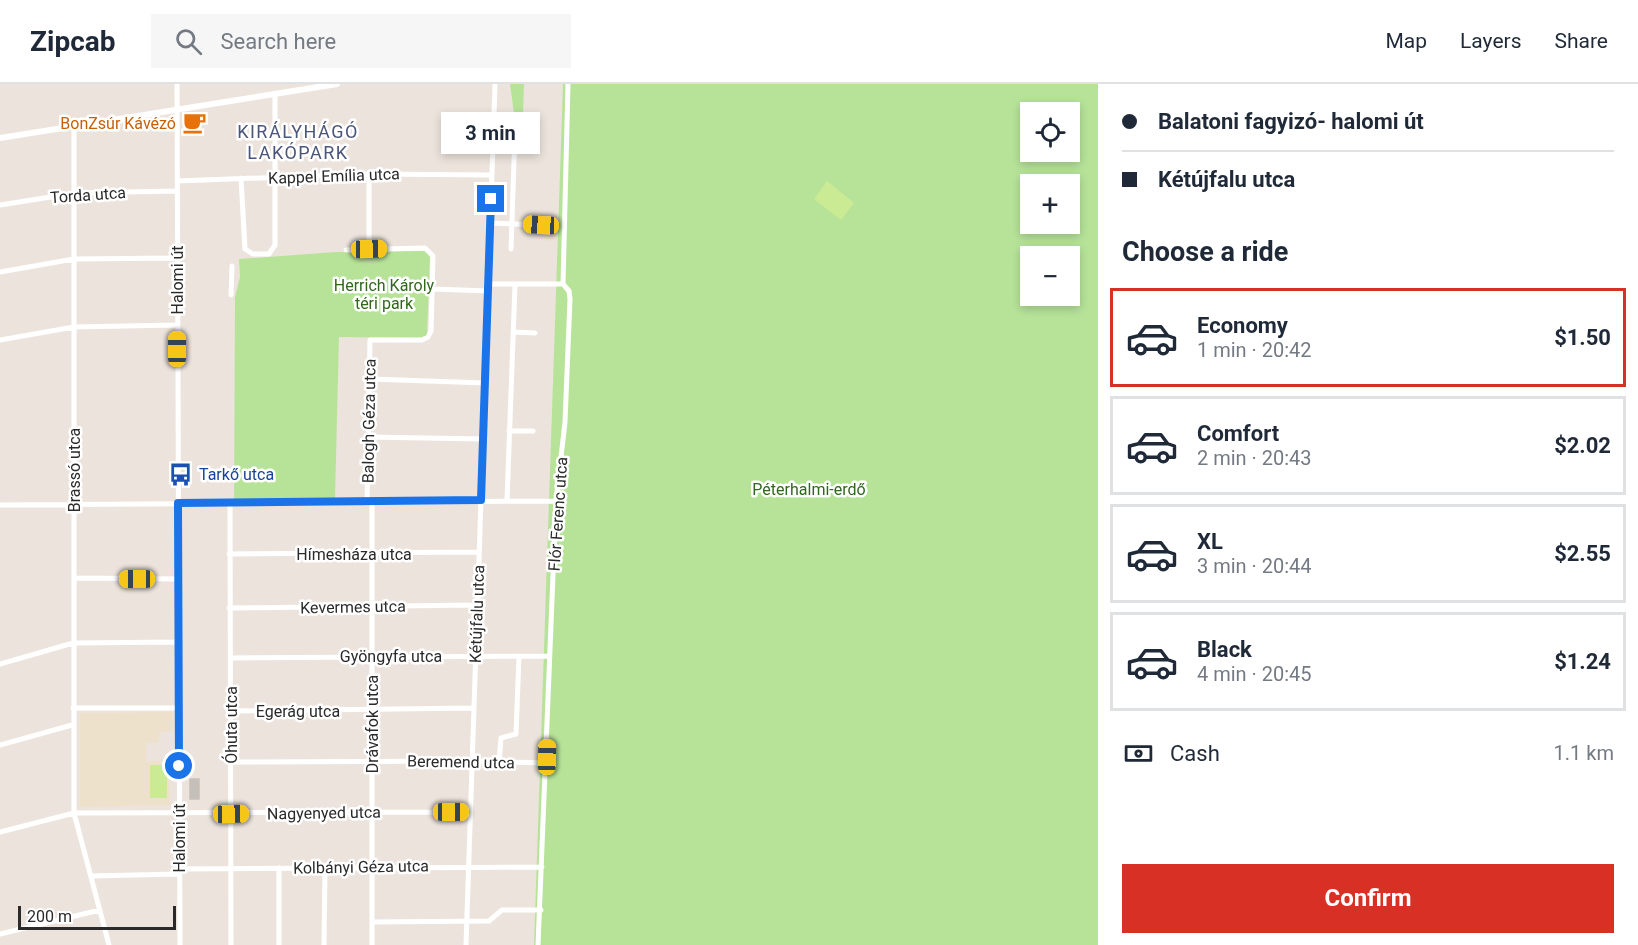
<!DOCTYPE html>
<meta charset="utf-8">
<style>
:root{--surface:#fff;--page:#f6f6f7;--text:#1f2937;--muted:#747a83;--line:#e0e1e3;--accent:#d93025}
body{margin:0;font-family:Roboto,sans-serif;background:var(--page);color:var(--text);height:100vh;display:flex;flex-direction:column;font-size:22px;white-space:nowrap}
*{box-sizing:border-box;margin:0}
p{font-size:20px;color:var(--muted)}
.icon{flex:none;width:33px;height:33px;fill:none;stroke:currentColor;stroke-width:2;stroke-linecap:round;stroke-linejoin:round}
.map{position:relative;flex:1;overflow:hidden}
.side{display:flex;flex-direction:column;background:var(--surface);width:540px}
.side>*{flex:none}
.banner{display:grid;align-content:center;height:132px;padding:0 24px;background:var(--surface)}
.tools{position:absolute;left:1020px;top:18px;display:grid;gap:12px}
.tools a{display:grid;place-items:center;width:60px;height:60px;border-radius:0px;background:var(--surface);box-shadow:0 3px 9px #0003;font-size:30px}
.scale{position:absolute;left:18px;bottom:15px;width:158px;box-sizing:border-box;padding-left:6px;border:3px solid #2a2a2a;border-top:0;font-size:16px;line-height:21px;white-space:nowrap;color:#2a2a2a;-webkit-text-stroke:4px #fff;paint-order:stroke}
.end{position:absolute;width:27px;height:27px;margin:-14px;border:8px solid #1a73e8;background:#fff;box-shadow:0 0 0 3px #fff}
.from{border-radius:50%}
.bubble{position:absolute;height:42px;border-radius:0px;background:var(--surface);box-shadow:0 3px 9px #0003;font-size:20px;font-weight:700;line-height:42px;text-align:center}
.car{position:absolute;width:18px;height:36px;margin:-18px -9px;border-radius:8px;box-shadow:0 0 4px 2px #0007;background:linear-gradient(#f5c518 24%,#345 0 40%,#f5c518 0 76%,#345 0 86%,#f5c518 0)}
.banner b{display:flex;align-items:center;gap:21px;height:57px;font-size:22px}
.banner b+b{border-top:2px solid var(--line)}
.banner i{width:15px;height:15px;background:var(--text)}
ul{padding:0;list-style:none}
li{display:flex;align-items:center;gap:18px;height:99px;margin:0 12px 9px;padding:0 12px;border:3px solid var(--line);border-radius:0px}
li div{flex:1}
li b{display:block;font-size:22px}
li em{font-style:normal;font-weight:700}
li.selected{border-color:var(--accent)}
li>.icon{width:54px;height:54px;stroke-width:1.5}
h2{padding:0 24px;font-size:27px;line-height:72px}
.pay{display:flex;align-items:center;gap:15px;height:66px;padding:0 24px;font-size:22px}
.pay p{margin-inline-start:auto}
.button{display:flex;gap:12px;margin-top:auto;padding:12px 24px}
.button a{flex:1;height:69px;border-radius:0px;background:var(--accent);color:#fff;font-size:24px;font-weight:700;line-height:69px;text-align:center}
header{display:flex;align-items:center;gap:36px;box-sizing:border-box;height:84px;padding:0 30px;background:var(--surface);border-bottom:2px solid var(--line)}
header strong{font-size:28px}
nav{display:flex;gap:33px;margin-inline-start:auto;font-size:21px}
.search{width:420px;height:54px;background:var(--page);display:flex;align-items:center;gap:15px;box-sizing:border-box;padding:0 21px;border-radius:0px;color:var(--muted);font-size:22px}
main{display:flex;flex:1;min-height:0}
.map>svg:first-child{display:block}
.education{fill:#eee1cc}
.green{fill:#b7e399;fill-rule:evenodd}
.pitch{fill:#cbea94}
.building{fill:#c4bfb8;stroke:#c8c0b6;stroke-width:1.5}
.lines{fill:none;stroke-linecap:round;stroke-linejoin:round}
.minor{stroke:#fff;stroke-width:5}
.tertiary{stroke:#fff;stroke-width:6}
.route{stroke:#1a73e8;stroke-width:8}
.labels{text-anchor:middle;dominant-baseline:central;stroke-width:5;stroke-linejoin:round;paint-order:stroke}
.food-label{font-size:16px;fill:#c56008;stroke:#fff;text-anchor:end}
.street-label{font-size:16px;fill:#2a2a2a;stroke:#fff}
.park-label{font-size:16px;fill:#2f681a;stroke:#fff}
.transit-label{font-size:16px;fill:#164399;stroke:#fff;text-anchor:start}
.neighbourhood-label{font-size:18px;letter-spacing:1.5px;fill:#4b567b;stroke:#fff}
</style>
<header>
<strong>Zipcab</strong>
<div class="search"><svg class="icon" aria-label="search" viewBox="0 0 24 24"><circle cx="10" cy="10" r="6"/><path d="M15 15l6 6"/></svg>Search here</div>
<nav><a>Map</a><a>Layers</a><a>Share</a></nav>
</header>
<main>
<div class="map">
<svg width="1098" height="861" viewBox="0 0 1098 861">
<rect width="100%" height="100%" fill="#ece4dc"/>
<path class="education" d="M174 628 173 647 159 649V658L146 659V678L169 675 170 721 80 723V629Z"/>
<path class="green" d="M510 0H524L523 32 526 47 523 48 516 44Z
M563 0H1098V861H534ZM1030 28H1070V68H1030ZM1030 100H1070V140H1030ZM1030 172H1070V212H1030Z
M427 167 430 171 427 251 422 254 339 253 335 415 234 416 235 213 240 193 239 175 336 168Z"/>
<path class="pitch" d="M827 97 854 119 841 136 814 115Z
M150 681H167V714H150Z"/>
<path class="building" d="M190 695H199V715H190Z"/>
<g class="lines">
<path class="minor" d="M177 0 180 861
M494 39 509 40 515 48 511 165
M74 42V729L109 861
M241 94 245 165 253 170H269L275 161V10
M177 97 369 90 492 91
M0 121 76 109 177 107
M491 139 541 141
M369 165V90
M346 166 425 164 433 172 431 247 428 253 422 256H370L367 419
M0 188 74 175 177 174
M488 200H563
M432 205 488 207
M231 211 232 182
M513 248 535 249
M0 256 74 243 177 241
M370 295 485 299
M509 347H533
M369 353 483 355
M507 417 515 201
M372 419V861
M230 420 231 861
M0 421 556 417
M229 470 479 468
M75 494 179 495
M229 524 477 521
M231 574 550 572
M0 580 73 559 179 558
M73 624H179
M231 627 474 624
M0 661 72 641
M231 678 472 677 547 679
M499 678 501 654 516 650 519 572
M0 748 74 729 470 728
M180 785 542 783
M91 792 179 790
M373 838 489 837 502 826H541
M0 850 100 826
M279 861V784
M324 861 325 784
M466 861 495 0
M538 861 556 417 565 338 570 215 569 207 563 200 568 0"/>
<path class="tertiary" d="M0 54 337 0"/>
</g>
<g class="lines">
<path class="route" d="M179 682 178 419 481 416 491 115"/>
</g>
<defs>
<symbol id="cafe-bare" viewBox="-9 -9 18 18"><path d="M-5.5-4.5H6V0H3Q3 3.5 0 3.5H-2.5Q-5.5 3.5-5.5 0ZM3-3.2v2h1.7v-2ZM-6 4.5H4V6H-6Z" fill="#e8710a" stroke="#fff" stroke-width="2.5" paint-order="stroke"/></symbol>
<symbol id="bus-bare" viewBox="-9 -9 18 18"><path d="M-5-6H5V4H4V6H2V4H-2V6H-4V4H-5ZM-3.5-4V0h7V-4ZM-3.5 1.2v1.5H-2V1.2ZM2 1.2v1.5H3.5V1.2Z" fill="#1a4fb4" stroke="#fff" stroke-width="2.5" paint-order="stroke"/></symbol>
</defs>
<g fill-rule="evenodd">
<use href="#cafe-bare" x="178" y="22" width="33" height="33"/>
<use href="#bus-bare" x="164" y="374" width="33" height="33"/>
</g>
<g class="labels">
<g class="food-label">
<text x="176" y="39">BonZsúr Kávézó</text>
</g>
<g class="street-label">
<text transform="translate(334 92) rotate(-2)">Kappel Emília utca</text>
<text transform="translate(88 111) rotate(-4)">Torda utca</text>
<text transform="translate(177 196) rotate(-90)">Halomi út</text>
<text transform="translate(369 337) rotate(-89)">Balogh Géza utca</text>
<text transform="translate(74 386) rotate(-90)">Brassó utca</text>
<text transform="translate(558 430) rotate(-86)">Flór Ferenc utca</text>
<text x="354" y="470">Hímesháza utca</text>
<text transform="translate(353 523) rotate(-1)">Kevermes utca</text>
<text transform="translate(477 530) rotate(-88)">Kétújfalu utca</text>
<text x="391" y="572">Gyöngyfa utca</text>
<text x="298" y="627">Egerág utca</text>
<text transform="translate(372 640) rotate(-90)">Drávafok utca</text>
<text transform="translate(231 641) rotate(-90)">Óhuta utca</text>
<text transform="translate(461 678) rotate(1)">Beremend utca</text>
<text transform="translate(324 729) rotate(-1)">Nagyenyed utca</text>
<text transform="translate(179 754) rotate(-90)">Halomi út</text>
<text transform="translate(361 783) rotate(-1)">Kolbányi Géza utca</text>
</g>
<g class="park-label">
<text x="384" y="201">Herrich Károly<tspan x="384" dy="18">téri park</tspan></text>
<text x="809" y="405">Péterhalmi-erdő</text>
</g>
<g class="transit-label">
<text x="199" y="390">Tarkő utca</text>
</g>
<g class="neighbourhood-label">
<text x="298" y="47">KIRÁLYHÁGÓ<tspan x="298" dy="21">LAKÓPARK</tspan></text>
</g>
</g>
</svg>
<div class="tools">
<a><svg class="icon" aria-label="locate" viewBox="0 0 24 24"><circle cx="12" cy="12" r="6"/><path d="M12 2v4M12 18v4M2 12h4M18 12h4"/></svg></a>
<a>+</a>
<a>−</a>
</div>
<div class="scale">200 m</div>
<i class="end from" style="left:179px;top:682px"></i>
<i class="end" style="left:491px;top:115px"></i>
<div class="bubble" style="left:441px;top:28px;width:99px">3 min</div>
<i class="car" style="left:541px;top:141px;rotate:273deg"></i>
<i class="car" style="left:369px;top:165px;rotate:89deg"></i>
<i class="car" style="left:177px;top:265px;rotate:0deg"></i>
<i class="car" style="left:137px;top:495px;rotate:270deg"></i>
<i class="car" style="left:547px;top:673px;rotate:1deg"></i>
<i class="car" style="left:451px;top:728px;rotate:90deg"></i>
<i class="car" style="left:231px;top:730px;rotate:89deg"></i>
</div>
<section class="side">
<div class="banner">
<b><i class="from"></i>Balatoni fagyizó- halomi út</b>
<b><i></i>Kétújfalu utca</b>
</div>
<h2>Choose a ride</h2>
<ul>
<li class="selected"><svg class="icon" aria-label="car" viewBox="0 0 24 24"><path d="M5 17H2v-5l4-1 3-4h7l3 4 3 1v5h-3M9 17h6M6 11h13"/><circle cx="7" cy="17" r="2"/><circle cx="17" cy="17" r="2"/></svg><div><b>Economy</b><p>1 min · 20:42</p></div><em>$1.50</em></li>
<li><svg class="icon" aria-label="car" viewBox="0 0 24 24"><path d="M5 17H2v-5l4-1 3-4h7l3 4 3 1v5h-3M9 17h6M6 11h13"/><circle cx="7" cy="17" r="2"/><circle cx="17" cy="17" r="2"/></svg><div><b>Comfort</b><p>2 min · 20:43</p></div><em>$2.02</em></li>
<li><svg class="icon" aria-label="car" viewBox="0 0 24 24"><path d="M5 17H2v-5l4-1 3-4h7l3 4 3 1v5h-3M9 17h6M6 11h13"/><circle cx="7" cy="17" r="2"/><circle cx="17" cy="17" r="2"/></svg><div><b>XL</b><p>3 min · 20:44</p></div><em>$2.55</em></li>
<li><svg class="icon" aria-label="car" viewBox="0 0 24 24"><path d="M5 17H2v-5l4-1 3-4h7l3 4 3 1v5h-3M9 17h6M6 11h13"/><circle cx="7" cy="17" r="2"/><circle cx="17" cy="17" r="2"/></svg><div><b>Black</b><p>4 min · 20:45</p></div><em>$1.24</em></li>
</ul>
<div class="pay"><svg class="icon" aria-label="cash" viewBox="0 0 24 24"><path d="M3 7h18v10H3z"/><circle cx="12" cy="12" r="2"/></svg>Cash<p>1.1 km</p></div>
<div class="button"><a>Confirm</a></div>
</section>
</main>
